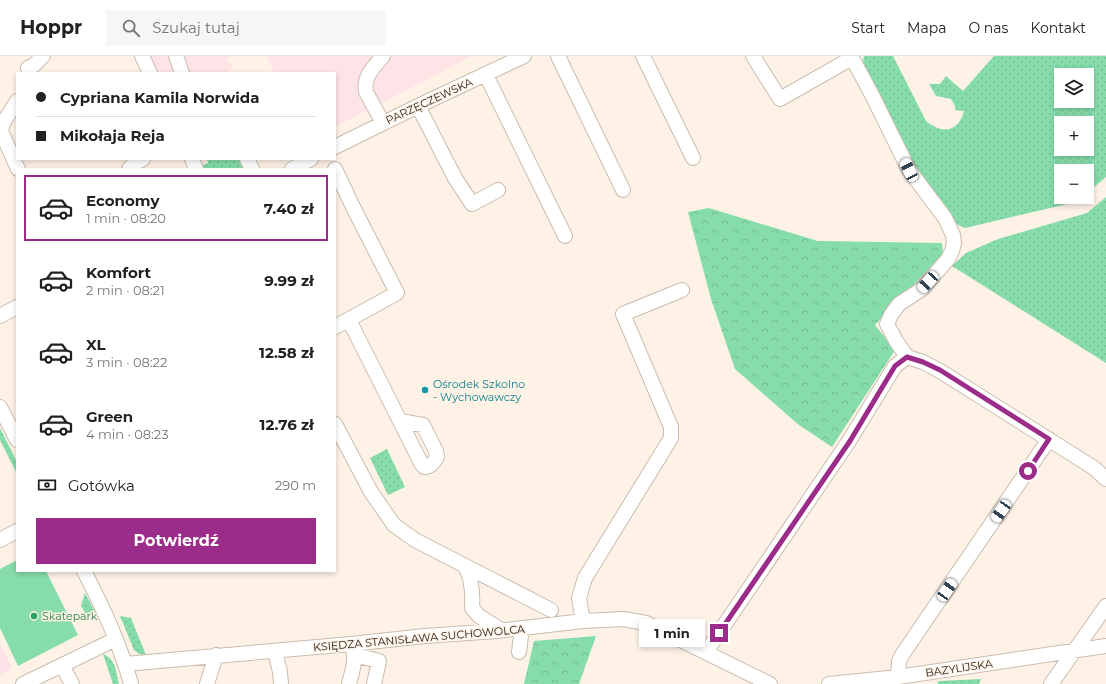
<!DOCTYPE html>
<html lang="pl">
<meta charset="utf-8">
<style>
:root{--surface:#fff;--page:#f6f6f6;--text:#202124;--muted:#757577;--line:#e0e0e0;--accent:#9c2c89}
body{margin:0;font-family:Montserrat,sans-serif;background:var(--page);color:var(--text);height:100vh;display:flex;flex-direction:column;font-size:15px;white-space:nowrap}
*{box-sizing:border-box;margin:0}
p{font-size:13px;color:var(--muted)}
.icon{flex:none;width:22px;height:22px;fill:none;stroke:currentColor;stroke-width:2;stroke-linecap:round;stroke-linejoin:round}
.map{position:relative;flex:1;overflow:hidden}
.side{position:absolute;left:16px;top:112px;width:320px;height:404px;display:flex;flex-direction:column;background:var(--surface);border-radius:0px;box-shadow:0 2px 6px #0003}
.side>*{flex:none}
.top-card{position:absolute;left:16px;top:16px;width:320px;height:88px;border-radius:0px;box-shadow:0 2px 6px #0003;display:grid;align-content:center;height:88px;padding:0 20px;background:var(--surface)}
.fabs{position:absolute;left:1054px;top:12px;display:grid;gap:8px}
.fabs a{display:grid;place-items:center;width:40px;height:40px;border-radius:0px;background:var(--surface);box-shadow:0 2px 6px #0003;font-size:20px}
.end{position:absolute;width:18px;height:18px;margin:-9px;border:5px solid #9c2c89;background:#fff;box-shadow:0 0 0 2px #fff}
.from{border-radius:50%}
.bubble{position:absolute;height:28px;border-radius:0px;background:var(--surface);box-shadow:0 2px 6px #0003;font-size:13px;font-weight:700;line-height:28px;text-align:center}
.car{position:absolute;width:12px;height:24px;margin:-12px -6px;border-radius:5px;box-shadow:0 0 3px 1px #0007;background:linear-gradient(#fff 24%,#345 0 40%,#fff 0 76%,#345 0 86%,#fff 0)}
.top-card b{display:flex;align-items:center;gap:14px;height:38px;font-size:15px}
.top-card b+b{border-top:1px solid var(--line)}
.top-card i{width:10px;height:10px;background:var(--text)}
ul{padding:7px 0 0;list-style:none}
li{display:flex;align-items:center;gap:12px;height:66px;margin:0 8px 6px;padding:0 12px;border:2px solid transparent;border-radius:0px}
li div{flex:1}
li b{display:block;font-size:15px}
li em{font-style:normal;font-weight:700}
li.current{border-color:var(--accent)}
li>.icon{width:36px;height:36px;stroke-width:1.5}
.pay{display:flex;align-items:center;gap:10px;height:44px;padding:0 20px;font-size:15px}
.pay p{margin-inline-start:auto}
.action{display:flex;gap:8px;margin-top:auto;padding:8px 20px}
.action a{flex:1;height:46px;border-radius:0px;background:var(--accent);color:#fff;font-size:16px;font-weight:700;line-height:46px;text-align:center}
header{display:flex;align-items:center;gap:24px;box-sizing:border-box;height:56px;padding:0 20px;background:var(--surface);border-bottom:1px solid var(--line)}
header strong{font-size:19px}
nav{display:flex;gap:22px;margin-inline-start:auto;font-size:14px}
.search{width:280px;height:36px;background:var(--page);display:flex;align-items:center;gap:10px;box-sizing:border-box;padding:0 14px;border-radius:0px;color:var(--muted);font-size:15px}
.map>svg:first-child{display:block}
.education{fill:#fde3e9}
.medical{fill:#fee3e7}
.grass{fill:url(#grass-dots);fill-rule:evenodd}
.forest{fill:url(#forest-crowns)}
.pitch{fill:#86ddab}
.lines{fill:none;stroke-linecap:round;stroke-linejoin:round}
.minor-casing{stroke:#cabcad;stroke-width:16}
.minor{stroke:#fff;stroke-width:14}
.route{stroke:#9c2c89;stroke-width:5}
.culture-dot{fill:#0f9aa8;stroke:#fef2e6;stroke-width:1.5}
.leisure-dot{fill:#2e9e5b;stroke:#fef2e6;stroke-width:1.5}
.labels{text-anchor:middle;dominant-baseline:central;stroke-width:3;stroke-linejoin:round;paint-order:stroke}
.street-label{font-size:11px;fill:#28231d;stroke:#fef2e6}
.culture-label{font-size:11px;fill:#0d838f;stroke:#fef2e6;text-anchor:start}
.leisure-label{font-size:11px;fill:#27864d;stroke:#fef2e6;text-anchor:start}
</style>
<header>
<strong>Hoppr</strong>
<div class="search"><svg class="icon" aria-label="search" viewBox="0 0 24 24"><circle cx="10" cy="10" r="6"/><path d="M15 15l6 6"/></svg>Szukaj tutaj</div>
<nav><a>Start</a><a>Mapa</a><a>O nas</a><a>Kontakt</a></nav>
</header>
<div class="map">
<svg width="1106" height="628" viewBox="0 0 1106 628">
<defs>
<pattern id="grass-dots" width="8" height="8" patternUnits="userSpaceOnUse"><rect width="8" height="8" fill="#86ddab"/><path d="M2 2h.1M6 6h.1" fill="none" stroke="#74bd93" stroke-width="1.8" stroke-linecap="round"/></pattern>
<pattern id="forest-crowns" width="20" height="18" patternUnits="userSpaceOnUse"><rect width="20" height="18" fill="#86ddab"/><path d="M2 6a3 3 0 1 1 6 0M12 15a3 3 0 1 1 6 0" fill="none" stroke="#74bd93"/></pattern>
</defs>
<rect width="100%" height="100%" fill="#fef2e6"/>
<path class="education" d="M0 588 11 609 10 614 0 619Z"/>
<path class="medical" d="M149 0H229L226 4 233 9 227 17H158Z
M267 0H472L335 71V17H274Z"/>
<path class="grass" d="M864 0H893L926 65C942 78 958 77 964 55L955 54V50L951 43 936 40 929 28H940L946 20 963 35 994 0H1106V121L1087 137V115H1061V141H1082L1076 146 965 172 956 168 914 111 867 17 863 5ZM1061 19H1087V45H1061ZM1061 67H1087V93H1061Z
M207 103H239L243 113H203L201 110 208 107Z
M1106 141V307L952 210 966 197 998 183 1087 157Z
M0 372 17 406V418L0 384Z
M387 393 405 431 388 439 370 402Z
M85 537 95 556 90 559 86 558 81 550Z
M120 560 131 562 146 599 139 598 134 594Z
M103 598C116 603 116 616 119 628H113Z
M981 623 979 628H937L939 625Z"/>
<path class="forest" d="M709 152 818 185 942 187 943 198 875 269 895 294 832 391 799 369 735 313 711 243 688 156Z
M596 580 579 628H524L534 585Z"/>
<path class="pitch" d="M17 504V515H46L78 579 18 610 0 572V513Z"/>
<g class="lines">
<defs>
<path id="minor" d="M142 0 150 17
M176 0 182 17
M558 0 623 134
M643 0 693 102
M753 0 780 43 852 2
M851 0 872 39 909 114 945 162 953 179 954 187 952 195 948 203 922 233 899 248 891 259 887 268 896 285 907 301
M28 12 34 9 43 0
M486 19 565 180
M17 45 3 67 1 75 18 113
M418 50 455 122 472 148 498 134
M383 67 366 36C363 20 374 11 383 0
M335 91 418 50 524 0
M192 103 196 113
M247 103 252 113
M129 113 134 108 143 103
M292 113 311 103
M335 113 354 153 397 237 335 271
M0 260 17 251
M349 264 421 407 424 411C431 411 434 406 437 401L436 395 423 369 400 365
M907 301 923 306 940 315 1094 412 1106 423
M0 351 17 384
M335 368 371 436 394 469 415 484 551 554
M0 484 17 475
M465 510C472 523 473 538 472 552L479 560 501 574
M84 515C103 551 120 588 131 628
M583 565 579 542 585 522 671 382V371L623 258 682 234
M275 595 280 616 281 628
M519 596 522 572
M706 596 849 385 895 310 907 301
M354 599 379 605 374 628
M125 608 351 588 425 580 497 575 583 565 623 563 646 567 770 628
M62 609 72 628
M898 621 899 605 902 599 1049 383
M23 628 116 583
M207 628 216 599
M349 628C352 616 357 602 352 590
M829 628 898 621 1106 590
M1051 628 1106 550"/>
</defs>
<use href="#minor" class="minor-casing"/>
<use href="#minor" class="minor"/>
</g>
<g class="lines">
<path class="route" d="M719 577 850 385 895 310 907 301 923 306 940 314 1049 383 1028 415"/>
</g>
<circle class="culture-dot" cx="425" cy="334" r="4"/>
<circle class="leisure-dot" cx="34" cy="560" r="4"/>
<g class="labels">
<g class="street-label">
<text transform="translate(429 45) rotate(-25)">PARZĘCZEWSKA</text>
<text transform="translate(419 582) rotate(-5)">KSIĘDZA STANISŁAWA SUCHOWOLCA</text>
<text transform="translate(959 612) rotate(-8)">BAZYLIJSKA</text>
</g>
<g class="culture-label">
<text x="433" y="328">Ośrodek Szkolno<tspan x="433" dy="13">- Wychowawczy</tspan></text>
</g>
<g class="leisure-label">
<text x="42" y="560">Skatepark</text>
</g>
</g>
</svg>
<div class="fabs">
<a><svg class="icon" aria-label="layers" viewBox="0 0 24 24"><path d="M12 4l9 5-9 5-9-5zM3 14l9 5 9-5"/></svg></a>
<a>+</a>
<a>−</a>
</div>
<i class="end from" style="left:1028px;top:415px"></i>
<i class="end" style="left:719px;top:577px"></i>
<div class="bubble" style="left:639px;top:563px;width:66px">1 min</div>
<i class="car" style="left:909px;top:114px;rotate:334deg"></i>
<i class="car" style="left:928px;top:226px;rotate:223deg"></i>
<i class="car" style="left:1001px;top:455px;rotate:214deg"></i>
<i class="car" style="left:947px;top:534px;rotate:34deg"></i>
<div class="top-card">
<b><i class="from"></i>Cypriana Kamila Norwida</b>
<b><i></i>Mikołaja Reja</b>
</div>
<section class="side">
<ul>
<li class="current"><svg class="icon" aria-label="car" viewBox="0 0 24 24"><path d="M5 17H2v-5l4-1 3-4h7l3 4 3 1v5h-3M9 17h6M6 11h13"/><circle cx="7" cy="17" r="2"/><circle cx="17" cy="17" r="2"/></svg><div><b>Economy</b><p>1 min · 08:20</p></div><em>7.40 zł</em></li>
<li><svg class="icon" aria-label="car" viewBox="0 0 24 24"><path d="M5 17H2v-5l4-1 3-4h7l3 4 3 1v5h-3M9 17h6M6 11h13"/><circle cx="7" cy="17" r="2"/><circle cx="17" cy="17" r="2"/></svg><div><b>Komfort</b><p>2 min · 08:21</p></div><em>9.99 zł</em></li>
<li><svg class="icon" aria-label="car" viewBox="0 0 24 24"><path d="M5 17H2v-5l4-1 3-4h7l3 4 3 1v5h-3M9 17h6M6 11h13"/><circle cx="7" cy="17" r="2"/><circle cx="17" cy="17" r="2"/></svg><div><b>XL</b><p>3 min · 08:22</p></div><em>12.58 zł</em></li>
<li><svg class="icon" aria-label="car" viewBox="0 0 24 24"><path d="M5 17H2v-5l4-1 3-4h7l3 4 3 1v5h-3M9 17h6M6 11h13"/><circle cx="7" cy="17" r="2"/><circle cx="17" cy="17" r="2"/></svg><div><b>Green</b><p>4 min · 08:23</p></div><em>12.76 zł</em></li>
</ul>
<div class="pay"><svg class="icon" aria-label="cash" viewBox="0 0 24 24"><path d="M3 7h18v10H3z"/><circle cx="12" cy="12" r="2"/></svg>Gotówka<p>290 m</p></div>
<div class="action"><a>Potwierdź</a></div>
</section>
</div>
